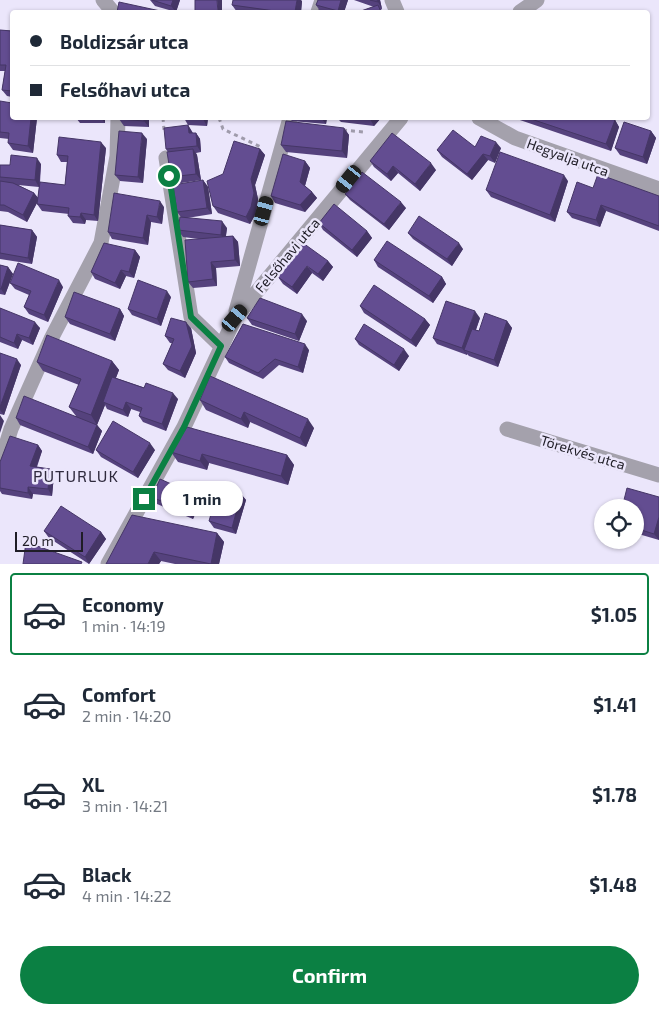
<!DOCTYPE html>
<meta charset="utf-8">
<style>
:root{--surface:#fff;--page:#f2f2f3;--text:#1f2937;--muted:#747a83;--line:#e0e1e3;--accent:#0b8043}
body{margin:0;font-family:"Exo 2",sans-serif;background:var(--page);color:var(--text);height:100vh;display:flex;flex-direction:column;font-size:19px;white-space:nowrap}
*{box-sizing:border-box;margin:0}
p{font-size:16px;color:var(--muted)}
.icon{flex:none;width:28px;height:28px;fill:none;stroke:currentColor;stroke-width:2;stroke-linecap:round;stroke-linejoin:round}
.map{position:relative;height:564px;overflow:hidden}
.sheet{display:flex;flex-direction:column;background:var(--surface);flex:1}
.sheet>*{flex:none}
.banner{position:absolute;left:10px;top:10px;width:640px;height:110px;border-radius:5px;box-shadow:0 1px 4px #0004;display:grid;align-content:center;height:110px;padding:0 20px;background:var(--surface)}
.tools{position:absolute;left:594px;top:499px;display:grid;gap:10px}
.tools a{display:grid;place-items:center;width:50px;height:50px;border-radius:50%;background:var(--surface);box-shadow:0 1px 4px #0004;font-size:25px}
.scale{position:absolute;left:15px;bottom:12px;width:68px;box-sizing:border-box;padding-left:5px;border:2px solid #1f1d26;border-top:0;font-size:14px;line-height:18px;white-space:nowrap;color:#1f1d26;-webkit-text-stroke:4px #ebe6fb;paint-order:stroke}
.end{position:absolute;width:22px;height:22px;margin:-11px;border:6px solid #0b8043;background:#fff;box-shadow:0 0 0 2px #fff}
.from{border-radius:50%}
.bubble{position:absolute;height:35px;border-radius:18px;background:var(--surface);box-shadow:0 1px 4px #0004;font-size:16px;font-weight:700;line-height:35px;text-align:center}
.car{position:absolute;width:15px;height:30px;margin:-15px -8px;border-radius:6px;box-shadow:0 0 4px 1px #0007;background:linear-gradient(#222 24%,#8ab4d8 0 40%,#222 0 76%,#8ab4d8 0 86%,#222 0)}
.banner b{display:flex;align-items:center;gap:18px;height:48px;font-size:19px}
.banner b+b{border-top:1px solid var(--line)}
.banner i{width:12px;height:12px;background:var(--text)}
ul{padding:9px 0 0;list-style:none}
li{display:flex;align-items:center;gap:15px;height:82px;margin:0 10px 8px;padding:0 10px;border:2px solid transparent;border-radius:5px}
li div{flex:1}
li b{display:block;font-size:19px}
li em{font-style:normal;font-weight:700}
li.on{border-color:var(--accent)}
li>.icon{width:45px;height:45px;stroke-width:1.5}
.action{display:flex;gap:10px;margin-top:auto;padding:10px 20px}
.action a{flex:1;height:58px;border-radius:30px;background:var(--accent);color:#fff;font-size:20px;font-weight:700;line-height:58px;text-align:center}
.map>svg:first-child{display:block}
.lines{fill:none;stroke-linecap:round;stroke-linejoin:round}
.path{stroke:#9f9bab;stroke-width:3;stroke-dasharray:4 4;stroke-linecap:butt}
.minor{stroke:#a4a1ac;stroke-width:15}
.wall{fill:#55427d;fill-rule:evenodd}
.shaded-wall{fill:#453666}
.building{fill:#634d91;stroke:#453666}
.route{stroke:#0b8043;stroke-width:6}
.labels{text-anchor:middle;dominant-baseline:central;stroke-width:5;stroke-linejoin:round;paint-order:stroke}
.street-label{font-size:14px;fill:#1f1d26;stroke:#ebe6fb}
.quarter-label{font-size:16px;letter-spacing:1px;fill:#2f2a3d;stroke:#ebe6fb}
</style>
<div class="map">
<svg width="659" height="564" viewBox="0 0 659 564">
<rect width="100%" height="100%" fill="#ebe6fb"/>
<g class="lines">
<path class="path" d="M163 118 164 130
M219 118 223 129 263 148
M343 130 364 132"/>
<path class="minor" d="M103 0 113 12
M392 0 397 12
M318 12 322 0
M520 12 537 0
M479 118 515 138 659 189
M166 158 191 317 221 346
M236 311 290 118
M507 429 659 475
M0 464 11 429 51 339 101 243 117 156 118 118
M108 564 184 427 235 318 401 118"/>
</g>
<path class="wall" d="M150 0H180L176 12 155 6Z
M318 0H348L344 12H318L320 11 316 5Z
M354 0H380L382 9H381L383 12H361L374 7Z
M302 1 301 12H237L232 5Z
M0 30 12 31V97L7 96 2 90 5 71H0Z
M0 101 12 118H37L33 153 13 150 8 143 9 139 0 138Z
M76 118H105V123H80Z
M120 118H149V127L124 126 119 119Z
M184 118H208L207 126 188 125Z
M289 118H327L326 124 292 121Z
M337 118H381L374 126 341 122Z
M514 118H616L615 120 619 127 611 151Z
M188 125 193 133H196L200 139 201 152 196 153 197 155 201 180 175 184 171 177 168 152 166 149Z
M344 128 349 135 347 158 286 152 281 145Z
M651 131 656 138 647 164 620 155 615 148Z
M147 139 143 183 120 181 115 175Z
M475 147 501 148 495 163 488 160 472 180 442 157 437 150Z
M106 148 98 221 86 220 85 224 73 223 68 216 69 214 42 211 37 204 38 201 27 222 8 212 0 211V165H10L41 164 40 183 65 185 67 162H61L57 155ZM18 185 39 187 38 198 34 193Z
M260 149 265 155 255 185 258 199 256 213 250 224 218 213 213 206 223 174Z
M305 161 310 168 305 186 312 192 317 198 305 212 275 203 271 196Z
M370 161 436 170 420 191 398 173 391 181 374 167Z
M203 180 208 187 212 214 187 218 227 228 226 236H233L238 242 240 266 216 268 217 286 193 288 188 282 199 239 183 237 178 230 181 217 177 212Z
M568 181 555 222 491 197 486 190Z
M593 188 659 196V231L606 211 600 227 572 218 567 212Z
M345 194 406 208 389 230 350 200Z
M164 207 162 224 151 222 148 245 112 239 108 232Z
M319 223 367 231 372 238 357 257 323 230Z
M0 225 32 230 37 237 32 264 0 259Z
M408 233 463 249 452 266 413 239Z
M135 250 140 257 134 278 126 276 120 289 95 279 91 272Z
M374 260 442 277 446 284 433 303 378 267Z
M328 261 333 267 323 281 312 273 297 294 283 284 278 277Z
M0 265 8 267 13 274 5 295 0 294Z
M10 283 63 287 48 322 29 314 24 307 29 295 15 289Z
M171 297 161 326 132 315 128 309Z
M360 306 425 319 430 325 416 347 364 313Z
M0 308 40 328 33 345 22 340 18 349 0 342Z
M120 309 124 316 115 341 70 324 65 317Z
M247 318 307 321 299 341 252 325Z
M480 318 476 330 479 331 507 321 512 328 498 367 469 356 467 354V355L437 344 433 338Z
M191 328 196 353 185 378 168 370 163 364 172 343H170L165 336Z
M355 339 409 356 399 371 359 345Z
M309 350 303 373 279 365 263 379 229 363 225 357Z
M0 353 21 365 4 415 0 414Z
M112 361 119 370 116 378 178 399 166 431 143 422 139 416 140 412 131 409 128 417 107 409 105 405 97 425 102 431 93 454 20 425 16 418 76 416 69 407 79 385 43 371 37 362Z
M200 400 314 428 306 447 250 422 248 428 206 410Z
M38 445 42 451 37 467 50 469 54 475 52 496 33 494 32 499 2 494 0 491V467Z
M96 450H155L138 478 101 457Z
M171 452 287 455 294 465 288 485 209 463 207 470 178 462Z
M241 494 246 500 236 534 214 528 209 521Z
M152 497 201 501 193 519 157 504Z
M659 497V540L635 533V508Z
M44 531 101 532 106 539 89 564 49 538Z
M217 533 224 542 219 564H175L161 561 159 564H106Z"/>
<path class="shaded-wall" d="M173 0H180L176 12 171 6Z
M217 0H222V12H218Z
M297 0H301L302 1 301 12H295Z
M341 0H348L344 12H339L338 11Z
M377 0H380L382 9 378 2Z
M31 118H37L33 153 28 146Z
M101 118H105V123Z
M144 118H149V127L144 121Z
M203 118H208L207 126 203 119Z
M321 118H327L326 124Z
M371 118H381L374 126 370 119Z
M609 118H616L615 120 619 127 611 151 606 144Z
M188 125 192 132 193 140 189 133Z
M344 128 349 135 347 158 342 151Z
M651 131 656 138 647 164 643 157Z
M142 133 147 139 143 183 138 177Z
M196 133 200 139 201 152 197 146Z
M101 142 106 148 98 221 94 215Z
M496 142 501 148 495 163 490 156Z
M193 149 197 155 201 180 196 174Z
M260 149 265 155 255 185 258 199 256 213 250 224 246 217 251 179Z
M483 154 488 160 472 180 467 174Z
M37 158 41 164 39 187 35 180Z
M305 161 310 168 304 189 300 182Z
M431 163 436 170 420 191 415 184Z
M393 166 398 173 391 181 387 174Z
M564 175 568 181 555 222 550 215Z
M203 180 208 187 212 214 207 208Z
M312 192 317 198 305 212 300 205Z
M34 193 39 199 27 222 23 215Z
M160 201 164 207 162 224 157 217Z
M401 202 406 208 389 230 384 224Z
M601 205 606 211 600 227 596 220Z
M81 213 86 220 85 224 80 217Z
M147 215 151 222 148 245 143 238Z
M222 221 227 228 225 241 221 235Z
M32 230 37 237 32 264 28 258Z
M367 231 372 238 357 257 352 250Z
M233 236 238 242 240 266 235 260Z
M459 243 463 249 452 266 447 259Z
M135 250 140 257 134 278 129 272Z
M328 261 333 267 323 281 318 274Z
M211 262 216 268 217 286 213 279Z
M307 266 312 273 297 294 292 287Z
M8 267 13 274 5 295 1 289Z
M121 270 126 276 120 289 115 283Z
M442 277 446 284 433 303 429 296Z
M59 280 63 287 48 322 44 315Z
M167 291 171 297 161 326 157 319Z
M120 309 124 316 115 341 110 334Z
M475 311 480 318 468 351 464 350 467 354V355L462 348Z
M302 314 307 321 299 341 295 334Z
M425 319 430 325 416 347 411 340Z
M507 321 512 328 498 367 494 360Z
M35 322 40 328 33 345 29 338Z
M186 322 191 328 196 353 185 378 180 371Z
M17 334 22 340 18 349 14 343Z
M305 344 309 350 303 373 298 367Z
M404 349 409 356 399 371 394 365Z
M17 359 21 365 4 415 0 410V407Z
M112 361 119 370 105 404 103 402 105 405 97 425 91 415Z
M173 393 178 399 166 431 162 424Z
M126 402 131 409 128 417 123 410Z
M244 412 250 422 248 428 241 419Z
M0 415 4 421 0 433Z
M308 419 314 428 306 447 300 438Z
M97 425 102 431 93 454 88 447Z
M150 443 155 450 138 478 133 472Z
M38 445 42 451 34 473 30 466Z
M202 454 209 463 207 470 200 461Z
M287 455 294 465 288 485 281 476Z
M50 469 54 475 52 496 48 489Z
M28 487 33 494 32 499 28 493Z
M241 494 246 500 236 534 232 528Z
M196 495 201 501 193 519 188 513Z
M659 517V540L654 534Z
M101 532 106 539 89 564 85 557Z
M217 533 224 542 219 564H211Z
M154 552 161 561 159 564H148Z"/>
<path class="building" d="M152 0H173L171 6Z
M195 0H217L218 12H195Z
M233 0H297L295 12H282L232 5Z
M318 0H341L338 11 316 5Z
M370 0H377L378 2Z
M119 2 165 12H117Z
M378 5 381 12H361V11Z
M318 10 326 12H318Z
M0 30 12 31V91L2 90 6 65H0Z
M0 101 12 103V118H31L28 146 8 143 9 133 0 132Z
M120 118H144V121L119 119Z
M184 118H203V119H184Z
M353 118H371L370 119Z
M528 118H609L615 120 606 144Z
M286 121 344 128 342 151 281 145Z
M624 122 651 131 643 157 615 148Z
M188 125 189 133H196L197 146 166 149 164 128Z
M453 130 475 147 481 136 496 142 490 156 483 154 467 174 437 150Z
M119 131 142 133 138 177 115 175Z
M392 133 431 163 415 184 393 166 387 174 370 161Z
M59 137 101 142 94 215 81 213 80 217 68 216 69 208 37 204 40 182 65 185 68 156 57 155Z
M234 141 260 149 251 179 254 193 251 207 246 217 213 206 207 181 223 174Z
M193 149 196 174 171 177 167 152Z
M500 152 564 175 550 215 486 190Z
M283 154 305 161 300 182 312 192 300 205 271 196Z
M11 155 37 158 35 180 0 177V165H10Z
M362 172 401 202 384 224 345 194Z
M598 174 659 196V226L601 205 596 220 567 212 577 182 593 188Z
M203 180 207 208 177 212 173 185Z
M0 181 13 183 34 193 23 215 4 205H0Z
M114 193 160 201 157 217 147 215 143 238 108 232Z
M334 204 367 231 352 250 319 223Z
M419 216 459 243 447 259 408 233Z
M180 217 222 221 221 235 178 230Z
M0 225 32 230 28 258 0 253Z
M233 236 235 260 211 262 213 279 188 282 185 240Z
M387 241 442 277 429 296 374 260Z
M104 243 135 250 129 272 121 270 115 283 91 272Z
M303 243 328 261 318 274 307 266 292 287 278 277Z
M18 263 59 280 44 315 24 307 31 291 10 283Z
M0 265 8 267 1 289H0Z
M138 280 167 291 157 319 128 309Z
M374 285 425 319 411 340 360 306Z
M74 292 120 309 110 334 65 317Z
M260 298 302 314 295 334 247 318Z
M446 301 475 311 462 348 433 338Z
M0 308 35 322 29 338 17 334 14 343 0 337Z
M485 313 507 321 494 360 464 350 472 329 479 331Z
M171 318 186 322 192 346 180 371 163 364 174 339 165 336Z
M243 324 305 344 298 367 275 359 258 373 225 357Z
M364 324 404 349 394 365 355 339Z
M47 335 112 361 91 415 69 407 81 379 37 362Z
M0 353 17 359 0 407Z
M210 376 308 419 300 438 244 412 241 419 200 400Z
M112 377 144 388 146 383 173 393 162 424 139 416 142 408 126 402 123 410 103 402Z
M24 396 97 425 88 447 16 418Z
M113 421 150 443 133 472 96 450Z
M187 427 287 455 281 476 202 454 200 461 171 452Z
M10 436 38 445 30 466 50 469 48 489 28 487V493L0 488V462Z
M160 479 196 495 188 513 152 497Z
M219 487 241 494 232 528 209 521Z
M627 488 659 497V517L654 534 635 528V508H622Z
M61 506 101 532 85 557 44 531Z
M132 515 217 533 211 564 154 552 148 564H106Z
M26 542 82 562 81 564H23Z"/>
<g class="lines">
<path class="route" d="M144 499 184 427 221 346 191 317 169 176"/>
</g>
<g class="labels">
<g class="street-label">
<text transform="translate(568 157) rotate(20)">Hegyalja utca</text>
<text transform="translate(287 255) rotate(-50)">Felsőhavi utca</text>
<text transform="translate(583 452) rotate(17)">Törekvés utca</text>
</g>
<g class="quarter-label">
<text x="76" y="475">PUTURLUK</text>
</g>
</g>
</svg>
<div class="tools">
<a><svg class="icon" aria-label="locate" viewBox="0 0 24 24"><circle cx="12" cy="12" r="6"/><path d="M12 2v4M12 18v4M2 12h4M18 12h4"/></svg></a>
</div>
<div class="scale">20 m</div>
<i class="end from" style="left:169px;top:176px"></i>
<i class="end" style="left:144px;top:499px"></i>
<div class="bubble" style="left:161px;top:481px;width:82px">1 min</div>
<i class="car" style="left:349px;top:179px;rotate:219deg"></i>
<i class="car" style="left:264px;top:211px;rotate:15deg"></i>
<i class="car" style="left:235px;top:318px;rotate:40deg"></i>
<div class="banner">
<b><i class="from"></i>Boldizsár utca</b>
<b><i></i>Felsőhavi utca</b>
</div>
</div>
<section class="sheet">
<ul>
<li class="on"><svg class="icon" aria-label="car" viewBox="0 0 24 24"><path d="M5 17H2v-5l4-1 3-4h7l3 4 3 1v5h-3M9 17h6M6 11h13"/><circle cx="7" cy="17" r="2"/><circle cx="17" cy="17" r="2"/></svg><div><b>Economy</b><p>1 min · 14:19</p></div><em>$1.05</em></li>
<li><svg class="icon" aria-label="car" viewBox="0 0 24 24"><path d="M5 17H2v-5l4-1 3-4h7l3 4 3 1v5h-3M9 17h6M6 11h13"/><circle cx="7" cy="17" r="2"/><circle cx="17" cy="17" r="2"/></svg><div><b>Comfort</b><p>2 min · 14:20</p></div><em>$1.41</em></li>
<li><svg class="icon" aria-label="car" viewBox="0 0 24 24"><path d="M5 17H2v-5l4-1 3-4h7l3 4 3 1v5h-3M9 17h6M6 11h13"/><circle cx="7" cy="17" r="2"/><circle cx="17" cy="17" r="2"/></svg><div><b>XL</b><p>3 min · 14:21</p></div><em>$1.78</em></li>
<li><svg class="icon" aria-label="car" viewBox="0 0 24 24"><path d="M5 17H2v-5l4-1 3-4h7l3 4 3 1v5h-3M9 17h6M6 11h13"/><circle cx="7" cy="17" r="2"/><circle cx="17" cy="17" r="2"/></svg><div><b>Black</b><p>4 min · 14:22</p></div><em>$1.48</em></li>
</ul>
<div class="action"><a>Confirm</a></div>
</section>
